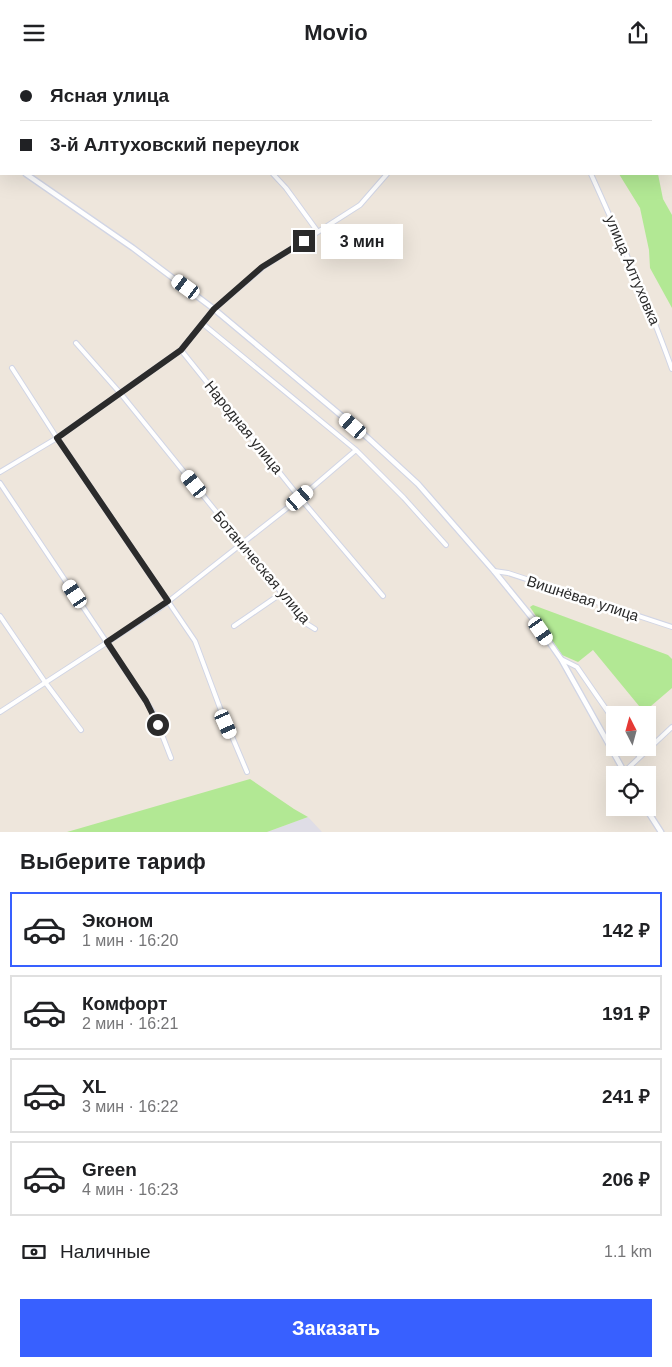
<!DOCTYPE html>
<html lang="ru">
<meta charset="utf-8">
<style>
:root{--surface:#fff;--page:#f6f6f6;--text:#202124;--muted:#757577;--line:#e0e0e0;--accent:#3860ff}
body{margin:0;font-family:Arial,sans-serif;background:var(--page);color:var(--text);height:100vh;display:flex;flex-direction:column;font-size:19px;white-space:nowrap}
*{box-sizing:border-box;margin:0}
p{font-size:16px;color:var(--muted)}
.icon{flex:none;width:28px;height:28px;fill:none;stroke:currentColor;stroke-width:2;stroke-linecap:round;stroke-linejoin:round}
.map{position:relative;height:767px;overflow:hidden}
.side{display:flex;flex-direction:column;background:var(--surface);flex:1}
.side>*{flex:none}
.hud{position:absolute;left:0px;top:0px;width:672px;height:110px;box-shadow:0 5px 20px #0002;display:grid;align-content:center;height:110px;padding:0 20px;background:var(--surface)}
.needle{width:32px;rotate:354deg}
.fabs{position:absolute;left:606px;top:641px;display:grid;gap:10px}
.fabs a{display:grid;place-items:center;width:50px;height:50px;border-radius:0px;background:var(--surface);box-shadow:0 5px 20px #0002;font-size:25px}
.end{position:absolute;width:22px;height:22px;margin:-11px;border:6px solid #2b2b2b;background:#fff;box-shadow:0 0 0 2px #fff}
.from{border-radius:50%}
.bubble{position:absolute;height:35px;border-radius:0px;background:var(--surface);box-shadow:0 5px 20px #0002;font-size:16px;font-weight:700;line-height:35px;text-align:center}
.car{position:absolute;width:15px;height:30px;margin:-15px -8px;border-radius:6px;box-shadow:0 0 4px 1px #0007;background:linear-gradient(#fff 24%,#345 0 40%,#fff 0 76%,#345 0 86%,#fff 0)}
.hud b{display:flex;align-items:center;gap:18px;height:48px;font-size:19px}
.hud b+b{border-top:1px solid var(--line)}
.hud i{width:12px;height:12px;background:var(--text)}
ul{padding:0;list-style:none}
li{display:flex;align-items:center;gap:15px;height:75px;margin:0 10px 8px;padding:0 10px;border:2px solid var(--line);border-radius:0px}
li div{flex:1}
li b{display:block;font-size:19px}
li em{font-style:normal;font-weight:700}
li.on{border-color:var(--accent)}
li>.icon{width:45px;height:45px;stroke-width:1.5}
h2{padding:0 20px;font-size:22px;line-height:60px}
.pay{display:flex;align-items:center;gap:12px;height:55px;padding:0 20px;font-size:19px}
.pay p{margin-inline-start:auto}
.action{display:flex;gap:10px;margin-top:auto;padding:10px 20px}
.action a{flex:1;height:58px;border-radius:0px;background:var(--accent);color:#fff;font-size:20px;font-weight:700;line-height:58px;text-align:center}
header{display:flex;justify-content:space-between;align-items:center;height:65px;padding:0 20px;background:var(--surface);font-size:22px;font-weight:700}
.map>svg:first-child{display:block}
.industrial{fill:#dfdde6}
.green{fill:#b2e894}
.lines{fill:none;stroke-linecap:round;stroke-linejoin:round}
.minor-casing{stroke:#d1d5e5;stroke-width:6}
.tertiary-casing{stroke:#d1d5e5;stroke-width:7}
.minor{stroke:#fff;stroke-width:4}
.tertiary{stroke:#fff;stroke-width:4.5}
.route{stroke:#2b2b2b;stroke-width:6}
.labels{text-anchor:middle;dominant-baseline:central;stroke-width:5;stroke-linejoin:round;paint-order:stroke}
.street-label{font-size:15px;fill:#2b2b2b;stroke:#fff}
</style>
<header><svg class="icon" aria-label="menu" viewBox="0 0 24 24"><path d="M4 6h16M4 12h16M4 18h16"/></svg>Movio<svg class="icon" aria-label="share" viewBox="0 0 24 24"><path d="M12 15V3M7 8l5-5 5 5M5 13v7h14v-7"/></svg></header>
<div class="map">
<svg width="672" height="767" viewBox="0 0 672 767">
<rect width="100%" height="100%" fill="#eee6dc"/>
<path class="industrial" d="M308 752 322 767H267Z"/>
<path class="green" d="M562 0H672V38L671 1Z
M619 109H658L663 134 672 150V243L650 203 649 185 640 143Z
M533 540 668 590 672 594V623L644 647 593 585 578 597 562 590 530 542Z
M250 714 294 744 308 752 267 767H67Z"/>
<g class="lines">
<defs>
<path id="minor" d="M555 0V1
M494 1 496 0
M273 109 286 123 318 167
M591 109C620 173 648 237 672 304
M203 259 356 385 404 433 446 480
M76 278 121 329 307 559 315 564
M181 285 300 433 383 531
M12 303 57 373 195 576 220 643 247 707
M0 407 57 373 181 285 214 244 263 202 360 140 387 109
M0 418 146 636 154 649 171 693
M494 506 508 508 672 562
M0 551 45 617 81 665
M234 561 282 528
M561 594 577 602 615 657
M0 647 160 543 300 433 356 385
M633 682 639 691
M624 707 672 662"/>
<path id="tertiary" d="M0 90 1 91
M26 109 133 183 214 244 368 373 418 419 494 506 533 554 561 594 626 710
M645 742 661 767"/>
</defs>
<use href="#minor" class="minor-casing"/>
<use href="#tertiary" class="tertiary-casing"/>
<use href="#minor" class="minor"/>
<use href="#tertiary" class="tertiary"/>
</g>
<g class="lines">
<path class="route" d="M158 660 146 636 107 577 168 536 57 373 181 285 214 244 262 202 304 176"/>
</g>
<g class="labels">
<g class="street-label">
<text transform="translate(633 205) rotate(67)">улица Алтуховка</text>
<text transform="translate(244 362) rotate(51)">Народная улица</text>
<text transform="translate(262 502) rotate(50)">Ботаническая улица</text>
<text transform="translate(583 533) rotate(18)">Вишнёвая улица</text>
</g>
</g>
</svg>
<div class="fabs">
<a><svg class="needle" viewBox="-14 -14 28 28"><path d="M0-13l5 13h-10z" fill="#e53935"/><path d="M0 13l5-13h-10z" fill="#757577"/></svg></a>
<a><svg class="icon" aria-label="locate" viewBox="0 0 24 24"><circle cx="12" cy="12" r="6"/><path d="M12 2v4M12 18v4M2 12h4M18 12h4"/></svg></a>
</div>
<i class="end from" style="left:158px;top:660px"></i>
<i class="end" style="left:304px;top:176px"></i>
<div class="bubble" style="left:321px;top:159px;width:82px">3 мин</div>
<i class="car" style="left:186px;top:222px;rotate:306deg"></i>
<i class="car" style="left:353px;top:361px;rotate:311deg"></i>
<i class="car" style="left:194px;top:419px;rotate:321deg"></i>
<i class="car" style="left:300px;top:433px;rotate:49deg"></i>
<i class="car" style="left:75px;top:529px;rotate:326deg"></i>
<i class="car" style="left:541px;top:566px;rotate:145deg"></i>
<i class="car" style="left:226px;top:659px;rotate:156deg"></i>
<div class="hud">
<b><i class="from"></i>Ясная улица</b>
<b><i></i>3-й Алтуховский переулок</b>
</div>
</div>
<section class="side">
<h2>Выберите тариф</h2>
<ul>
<li class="on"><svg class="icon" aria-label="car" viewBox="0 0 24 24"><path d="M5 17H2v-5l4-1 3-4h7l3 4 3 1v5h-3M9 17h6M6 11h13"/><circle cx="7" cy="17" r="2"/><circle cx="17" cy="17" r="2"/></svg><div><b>Эконом</b><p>1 мин · 16:20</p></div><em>142 ₽</em></li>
<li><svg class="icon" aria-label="car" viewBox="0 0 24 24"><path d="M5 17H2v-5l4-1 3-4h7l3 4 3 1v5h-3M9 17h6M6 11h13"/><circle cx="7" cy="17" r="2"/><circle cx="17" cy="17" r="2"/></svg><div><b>Комфорт</b><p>2 мин · 16:21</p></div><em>191 ₽</em></li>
<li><svg class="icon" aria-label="car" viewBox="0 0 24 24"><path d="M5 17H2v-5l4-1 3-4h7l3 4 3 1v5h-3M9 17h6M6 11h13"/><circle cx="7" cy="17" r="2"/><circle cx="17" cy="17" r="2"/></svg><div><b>XL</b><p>3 мин · 16:22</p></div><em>241 ₽</em></li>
<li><svg class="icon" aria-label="car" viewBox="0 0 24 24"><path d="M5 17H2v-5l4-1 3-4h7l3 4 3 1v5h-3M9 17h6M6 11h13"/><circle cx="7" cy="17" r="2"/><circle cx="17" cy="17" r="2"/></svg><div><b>Green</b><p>4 мин · 16:23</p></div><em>206 ₽</em></li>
</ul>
<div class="pay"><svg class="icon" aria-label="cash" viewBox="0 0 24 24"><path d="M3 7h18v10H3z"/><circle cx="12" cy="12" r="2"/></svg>Наличные<p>1.1 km</p></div>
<div class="action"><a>Заказать</a></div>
</section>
